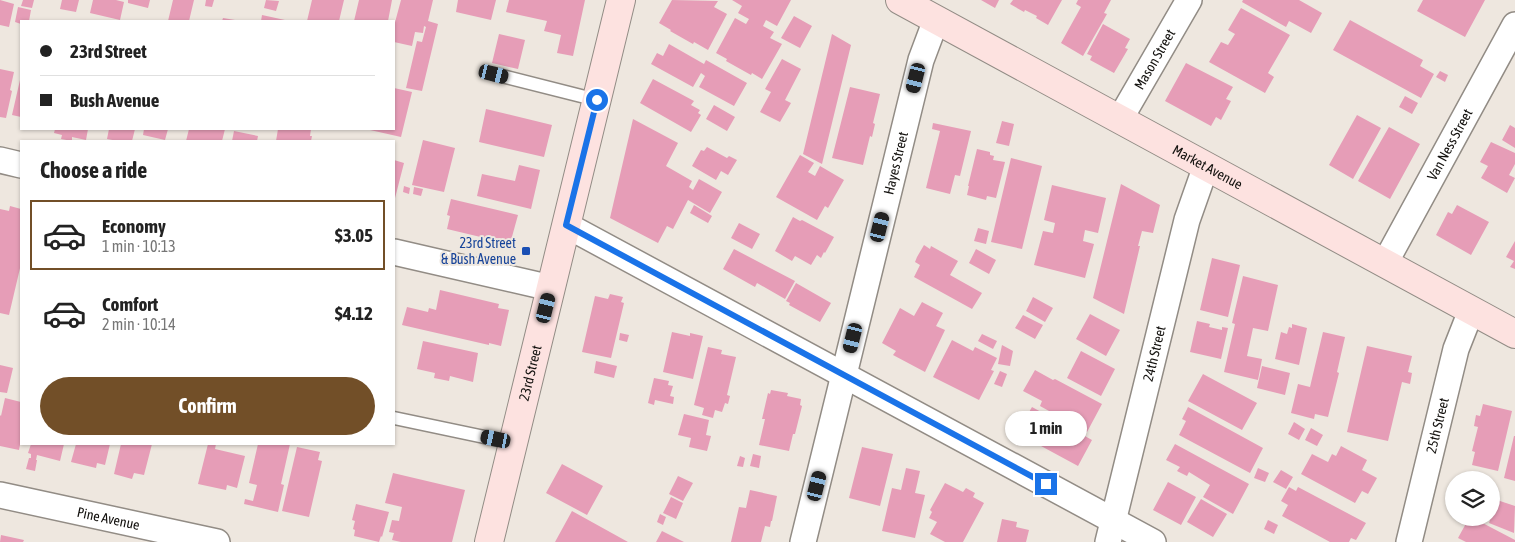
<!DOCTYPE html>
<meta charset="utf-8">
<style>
:root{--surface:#fff;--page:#f2f2f2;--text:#222;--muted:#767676;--line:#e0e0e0;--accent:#724f28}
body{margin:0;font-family:"Asap Condensed",sans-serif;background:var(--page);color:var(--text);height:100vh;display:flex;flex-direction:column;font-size:19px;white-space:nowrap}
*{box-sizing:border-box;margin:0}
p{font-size:16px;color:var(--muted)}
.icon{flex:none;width:28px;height:28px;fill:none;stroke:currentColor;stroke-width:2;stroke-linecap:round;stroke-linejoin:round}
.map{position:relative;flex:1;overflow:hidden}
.side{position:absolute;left:20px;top:140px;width:375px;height:305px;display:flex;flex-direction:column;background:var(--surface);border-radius:0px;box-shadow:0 1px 4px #0004}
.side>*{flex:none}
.banner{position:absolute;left:20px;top:20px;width:375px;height:110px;border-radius:0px;box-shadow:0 1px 4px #0004;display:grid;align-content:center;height:110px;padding:0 20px;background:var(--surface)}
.controls{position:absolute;left:1445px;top:471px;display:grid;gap:10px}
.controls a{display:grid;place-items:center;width:55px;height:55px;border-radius:50%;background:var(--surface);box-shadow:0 1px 4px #0004;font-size:25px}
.end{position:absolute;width:22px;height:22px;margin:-11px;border:6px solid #1a73e8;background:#fff;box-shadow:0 0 0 2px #fff}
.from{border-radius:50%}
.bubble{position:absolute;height:35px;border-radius:18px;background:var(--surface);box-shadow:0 1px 4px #0004;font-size:16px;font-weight:700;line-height:35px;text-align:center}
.car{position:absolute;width:15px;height:30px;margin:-15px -8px;border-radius:6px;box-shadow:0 0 4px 1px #0007;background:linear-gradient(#222 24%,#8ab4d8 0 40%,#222 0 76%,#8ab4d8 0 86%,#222 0)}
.banner b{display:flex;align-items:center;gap:18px;height:48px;font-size:19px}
.banner b+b{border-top:1px solid var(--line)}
.banner i{width:12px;height:12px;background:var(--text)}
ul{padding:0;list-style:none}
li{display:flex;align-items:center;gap:15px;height:70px;margin:0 10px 8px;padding:0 10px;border:2px solid transparent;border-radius:0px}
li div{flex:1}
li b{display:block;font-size:19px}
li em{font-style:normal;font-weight:700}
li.selected{border-color:var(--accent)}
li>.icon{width:45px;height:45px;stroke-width:1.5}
h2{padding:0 20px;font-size:22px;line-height:60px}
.button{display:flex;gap:10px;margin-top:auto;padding:10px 20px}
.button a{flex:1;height:58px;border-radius:30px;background:var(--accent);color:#fff;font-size:20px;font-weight:700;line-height:58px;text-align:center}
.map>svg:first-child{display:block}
.building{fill:#e69db7}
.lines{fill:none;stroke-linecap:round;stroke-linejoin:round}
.lane-casing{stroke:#928c85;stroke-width:15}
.street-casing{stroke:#928c85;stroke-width:28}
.secondary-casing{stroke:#928c85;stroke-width:30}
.lane{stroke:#fff;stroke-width:12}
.street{stroke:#fff;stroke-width:25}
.secondary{stroke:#fde2e0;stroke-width:28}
.route{stroke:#1a73e8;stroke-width:6}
.transit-dot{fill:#1a4fb4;stroke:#eee7df;stroke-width:2}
.labels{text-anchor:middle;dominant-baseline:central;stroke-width:4;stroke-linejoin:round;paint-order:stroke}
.street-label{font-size:14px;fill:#13110e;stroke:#eee7df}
.transit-label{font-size:14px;fill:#164399;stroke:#eee7df;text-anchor:end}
</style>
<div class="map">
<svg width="1515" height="542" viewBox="0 0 1515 542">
<rect width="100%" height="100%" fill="#eee7df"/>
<path class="building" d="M0 0 14 4 9 27 0 25Z
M23 0H34L32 8 21 6Z
M62 0H79L76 12 60 9Z
M93 0H116L124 2 120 20 90 13Z
M128 0H150L148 8 128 3Z
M173 0H194L189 21H168Z
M206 0H214L212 7 205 6Z
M266 0 279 1 276 11 264 8Z
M312 0H344L339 21H307Z
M359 0H392L388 21H354Z
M401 0H433L428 21 438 24 422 91 406 88 417 41 422 42 426 27 424 26 423 33 415 32 412 46 394 42V26Z
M458 0H496L491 20 456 12Z
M509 0H585L573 56 557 53 561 35 544 31 547 21 506 12Z
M672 0 718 1 714 7 727 14 708 50 694 42 693 44 670 31 671 30 659 23Z
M732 0H791L777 26 766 20 763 26 774 32 770 38 782 44 762 79 752 73 751 75 726 61 727 59 716 53 735 18 746 24 749 19 738 13 742 6Z
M981 0H999L995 8Z
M1013 0H1062L1048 25 1036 18 1037 16 1025 10 1024 12 1010 4Z
M1078 0H1111L1104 13 1107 14 1083 56 1061 43 1081 7 1076 4Z
M1243 0H1299L1322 13 1311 33 1289 21 1286 27 1242 2Z
M1423 0H1485L1465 37 1417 11Z
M18 7 31 10 29 21H21V24L15 22Z
M1241 8 1290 35 1268 73 1274 77 1265 93 1209 62 1221 42 1228 45 1235 34 1228 30Z
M262 15 285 20V21H261Z
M794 16 812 26 800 48 781 38Z
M223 18 235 20V21H222Z
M1350 20 1423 60 1420 66 1434 74 1421 98 1333 50Z
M1103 24 1130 39 1125 48 1128 49 1114 73 1090 60 1092 56 1087 54Z
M499 34 525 40 518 69 492 63Z
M832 34 851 45 822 164 803 154Z
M669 44 704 64 706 60 747 83 734 106 699 87 705 76 701 73 693 87 651 64 657 53 663 56Z
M782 59 801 69 785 100 791 103 780 122 760 112 771 92 765 89Z
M1186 63 1233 87 1226 99 1231 101 1221 120 1216 117 1211 126 1165 101Z
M0 69 14 72 10 90 12 91 6 118 0 117Z
M1440 71 1448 75 1445 82 1436 77Z
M653 79 694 101 691 105 700 110 698 113 701 115 691 132 640 103Z
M20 80H21V117L12 115Z
M850 87 880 94 873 123 875 124 872 137 870 136 863 165 832 158Z
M394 88 412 92 401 137 370 130 394 129Z
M1405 96 1418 103 1412 114 1399 107Z
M714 105 735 117 727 131 706 119Z
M486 109 552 125 544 157 479 142Z
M1357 115 1381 128 1353 179 1329 165Z
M633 119 678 143 666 166 692 181 689 187 693 190 699 179 722 192 710 213 688 200 673 229 667 226 658 243 610 218Z
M1002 121 1014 124 1009 146 996 143Z
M933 123 971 131 960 176 955 175 950 194 926 188 940 131 932 129Z
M1510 125 1515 128V148L1502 140Z
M1389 127 1420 144 1390 199 1358 181Z
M55 129H88L86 140 72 137V141L61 139 62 135 54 133Z
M109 129H135L132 141H118L107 139Z
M144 129H168L165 140 143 135Z
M189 129H225L222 141H186Z
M278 129H311L310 136H312L311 141H276Z
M234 131 258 136 257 141H232Z
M423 140 455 148 444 192 412 185Z
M1491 142 1515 153V164L1509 175 1515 178 1507 193 1481 178 1488 166 1480 162Z
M707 147 727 158 729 156 737 160 728 175 721 171 716 180 692 166 701 150 704 151Z
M977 149 990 152V155L994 156 993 160 1005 162 996 198 987 196 986 200 967 195 969 186H968Z
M800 155 814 163 808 172 815 176 820 166 844 180 828 208 825 206 817 220 776 197Z
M1011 158 1042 166 1022 249 991 242Z
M394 160 404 163 394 202Z
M519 165 540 170 531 209 477 196 482 174 515 181Z
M1121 184 1160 205 1153 233 1142 231 1138 246H1140L1124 314 1093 298Z
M1052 185 1106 198 1098 233 1085 230 1083 241 1094 244 1085 278 1034 265 1043 231 1053 233 1055 223 1044 220Z
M404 186 410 188 409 194 403 192Z
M414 187 423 189 421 196 413 194Z
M451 199 518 215 510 244 447 229 450 216 447 215Z
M694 205 712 216 708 223 690 213Z
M1457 205 1489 222 1471 255 1436 235 1448 212 1452 214Z
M10 206 21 209V264L9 315 0 313V209L9 211Z
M793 217 800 221 802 220 834 237 825 253 824 252 821 258 817 255 811 265 795 256 792 261 775 251Z
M739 223 760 234 752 249 731 238Z
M978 228 989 231 986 244 974 241Z
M1515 241V269L1510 267 1514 261 1506 257Z
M924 245 930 249 931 246 958 261 950 275 982 293 972 309 914 277 920 265 915 262 917 257Z
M734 249 795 281 785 299 757 283 755 287 723 269Z
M976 249 996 260 989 274 969 263Z
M1212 258 1240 265 1228 317 1200 310Z
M1243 276 1278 285 1268 331 1253 328 1247 356 1262 359 1258 380 1224 372 1235 324 1232 323Z
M796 283 831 303 820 322 789 305 790 303 786 301Z
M440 290 499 304 498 308 509 310 501 346 489 343V345L402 325 407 307 428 312 429 308 436 310Z
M610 294 623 297 621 302 624 303 611 358 582 352 595 296 608 299Z
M1033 297 1053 308 1045 322 1026 311Z
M922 302 943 313 936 326 945 330 925 372 893 355 896 351 882 343 900 308 914 316Z
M1090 314 1120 330 1106 356 1076 339Z
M1023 315 1043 325 1035 339 1015 328Z
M1197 321 1210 324 1209 327 1222 330V327L1228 328 1221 359 1190 352Z
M1292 324 1307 328 1299 365 1275 359 1281 332 1287 334 1289 327 1292 328Z
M672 332 690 336V333L703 336 693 379 663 372Z
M1323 332 1345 337 1337 372 1339 373 1328 417 1315 414 1314 419 1291 413 1298 384 1310 387Z
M620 333 629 335 627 342 619 340Z
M982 334 997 341 993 349 978 341Z
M952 340 973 351 975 347 997 358 991 370 994 371 979 400 933 377Z
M423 341 478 353 473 382 450 376 449 381 434 378 435 373 417 369Z
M1002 345 1013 351 1010 366 998 364Z
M1367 346 1412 356 1408 372 1412 373 1410 384 1402 382 1388 441 1347 432Z
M708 347 722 350 721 354 736 357 727 395 730 396 728 404 725 403 722 412 715 410 713 418 702 415 704 408 694 405Z
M1081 351 1115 369 1101 396 1067 378Z
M596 361 617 366 614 378 594 373Z
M0 365 13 368 7 393 0 392Z
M1262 366 1290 373 1285 395 1257 388Z
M1035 370 1053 380 1055 379 1102 404 1087 432 1040 406 1042 401 1023 391Z
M1000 371 1007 374 1002 387 994 384Z
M1203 374 1257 403 1242 430 1188 401Z
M654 378 669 381 668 385 673 386 670 396 674 397 673 404 655 400 654 405 648 403Z
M771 390 788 393 787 396 801 399 800 405 802 406 795 434H793L789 451 759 445 765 419H762L768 393 770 394Z
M5 398 21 402V440L19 450 0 446V415L1 416Z
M1483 404 1512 411 1498 471 1472 465 1475 452 1472 451 1478 427 1474 426 1476 415 1480 416Z
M1032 407 1092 440 1078 466 1017 433Z
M1188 407 1263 448 1250 473 1179 435 1186 421 1182 419Z
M684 414 709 420 706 435 711 436 707 451 689 447 691 438 678 435Z
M1294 422 1305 429 1299 440 1288 434Z
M1311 428 1323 435 1317 446 1305 440Z
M1514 436H1515V481L1504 478Z
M31 444H64L60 461 37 455 36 460H37L35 471 26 469 29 458H31V454L28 453Z
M76 444H110L105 465 97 463 96 468 71 462Z
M121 444H152L144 475 134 473 132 479 114 474Z
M208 444H216L215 449 245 456 237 488 227 485 226 490 198 484Z
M258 444H290L281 484 284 485 278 512 244 504 245 499 253 501 257 485 249 483Z
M1175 444 1249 484 1233 514 1203 497 1210 485 1189 472 1187 476 1177 471 1180 467 1166 460Z
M1341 446 1367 460 1362 470 1377 478 1368 494 1362 491 1355 503 1301 474 1312 454 1328 462 1332 454 1336 456Z
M297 447 320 452 318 460 322 461 309 517 282 511Z
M862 447 893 454 880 506 849 498Z
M753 454 761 456 759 468 750 466Z
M740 456 745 458 743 467 737 466Z
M562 464 603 486 587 515 546 493Z
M906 468 920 471 915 493 925 495 915 538 882 531 892 488 901 490Z
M1258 468 1269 473 1265 482 1254 478Z
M1281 470 1293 477 1286 489 1273 482Z
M393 473 465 490 452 542H401L392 540 394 533 389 532 392 520 399 521 402 507 385 503Z
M678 476 693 483 683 501 669 494Z
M1168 482 1196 497 1181 525 1153 510Z
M945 483 963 492 966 488 975 493 973 497 984 503 963 542H945L930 534 937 522 929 518 932 512 930 510Z
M1289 487 1296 491 1298 487 1366 523 1356 540 1351 538 1349 542H1330L1282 516 1288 505 1281 501Z
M750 490 777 496 772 521H771L770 527 765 526 761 542H731L739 507 746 508Z
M671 497 683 503 676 519 663 513Z
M1201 499 1227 514 1213 537 1187 522Z
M1497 500 1515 506 1514 533 1489 523Z
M356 504 389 512 382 537 381 536 379 542 354 536 355 530 353 529 355 521 352 520Z
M572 511 628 542H555Z
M660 514 666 517 663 525 657 522Z
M1469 518H1473L1515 540V542H1466L1458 538Z
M1002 519 1017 522 1016 527 1029 530 1026 542H997Z
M1268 520 1278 525 1274 534 1264 529Z
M662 531 684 542H656Z
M1 535 24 540 23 542H0Z"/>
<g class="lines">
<defs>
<path id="lane" d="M494 74 597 100
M394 418 513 443"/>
<g id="street">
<path id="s1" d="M1120 119 1189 0"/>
<path d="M0 160 21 165"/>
<path d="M566 225 1153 542"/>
<path d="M394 252 551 288"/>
<path id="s2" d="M1385 263 1515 25"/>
<path id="s3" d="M0 495 217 542"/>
<path id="s4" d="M803 542 921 60 936 20"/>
<path id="s5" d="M1108 542 1187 220 1206 166"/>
<path id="s6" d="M1409 542 1456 349 1471 311"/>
</g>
<g id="secondary">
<path id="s7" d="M900 0 1515 334"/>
<path id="s8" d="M489 542 621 0"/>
</g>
</defs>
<use href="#lane" class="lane-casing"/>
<use href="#street" class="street-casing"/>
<use href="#secondary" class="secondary-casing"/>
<use href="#lane" class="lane"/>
<use href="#street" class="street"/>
<use href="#secondary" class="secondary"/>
</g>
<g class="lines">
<path class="route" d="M597 100 566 225 1046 484"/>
</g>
<rect class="transit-dot" x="521" y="246" width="10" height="10" rx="2.5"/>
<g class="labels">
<g class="street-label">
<text stroke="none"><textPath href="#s1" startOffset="69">Mason Street</textPath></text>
<text stroke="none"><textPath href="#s2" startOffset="135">Van Ness Street</textPath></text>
<text stroke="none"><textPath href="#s4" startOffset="390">Hayes Street</textPath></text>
<text stroke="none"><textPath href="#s7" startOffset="350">Market Avenue</textPath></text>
<text stroke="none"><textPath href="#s5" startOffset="194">24th Street</textPath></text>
<text stroke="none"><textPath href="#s8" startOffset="174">23rd Street</textPath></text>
<text stroke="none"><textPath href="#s6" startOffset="120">25th Street</textPath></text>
<text stroke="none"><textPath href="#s3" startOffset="111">Pine Avenue</textPath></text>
</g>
<g class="transit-label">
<text x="516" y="243">23rd Street<tspan x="516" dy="16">&amp; Bush Avenue</tspan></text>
</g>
</g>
</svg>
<div class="controls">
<a><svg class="icon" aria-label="layers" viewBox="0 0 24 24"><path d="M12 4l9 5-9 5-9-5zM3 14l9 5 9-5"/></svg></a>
</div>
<i class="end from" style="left:597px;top:100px"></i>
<i class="end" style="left:1046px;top:484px"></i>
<div class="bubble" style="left:1005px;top:411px;width:82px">1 min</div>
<i class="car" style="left:494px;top:74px;rotate:104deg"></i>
<i class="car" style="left:916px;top:78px;rotate:194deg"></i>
<i class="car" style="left:880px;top:227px;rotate:14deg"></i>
<i class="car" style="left:546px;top:308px;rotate:14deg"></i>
<i class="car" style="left:853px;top:338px;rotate:194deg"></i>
<i class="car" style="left:496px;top:439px;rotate:282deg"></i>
<i class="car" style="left:817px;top:486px;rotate:14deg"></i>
<div class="banner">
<b><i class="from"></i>23rd Street</b>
<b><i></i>Bush Avenue</b>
</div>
<section class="side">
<h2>Choose a ride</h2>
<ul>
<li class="selected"><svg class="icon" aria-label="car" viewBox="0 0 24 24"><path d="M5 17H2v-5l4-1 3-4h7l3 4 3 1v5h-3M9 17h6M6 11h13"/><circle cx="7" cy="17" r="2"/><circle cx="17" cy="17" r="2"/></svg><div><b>Economy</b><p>1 min · 10:13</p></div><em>$3.05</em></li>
<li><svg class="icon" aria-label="car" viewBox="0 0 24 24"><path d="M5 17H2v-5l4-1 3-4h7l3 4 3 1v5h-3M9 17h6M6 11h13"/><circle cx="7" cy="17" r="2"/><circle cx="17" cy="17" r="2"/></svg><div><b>Comfort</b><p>2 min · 10:14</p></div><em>$4.12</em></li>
</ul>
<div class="button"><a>Confirm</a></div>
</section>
</div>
